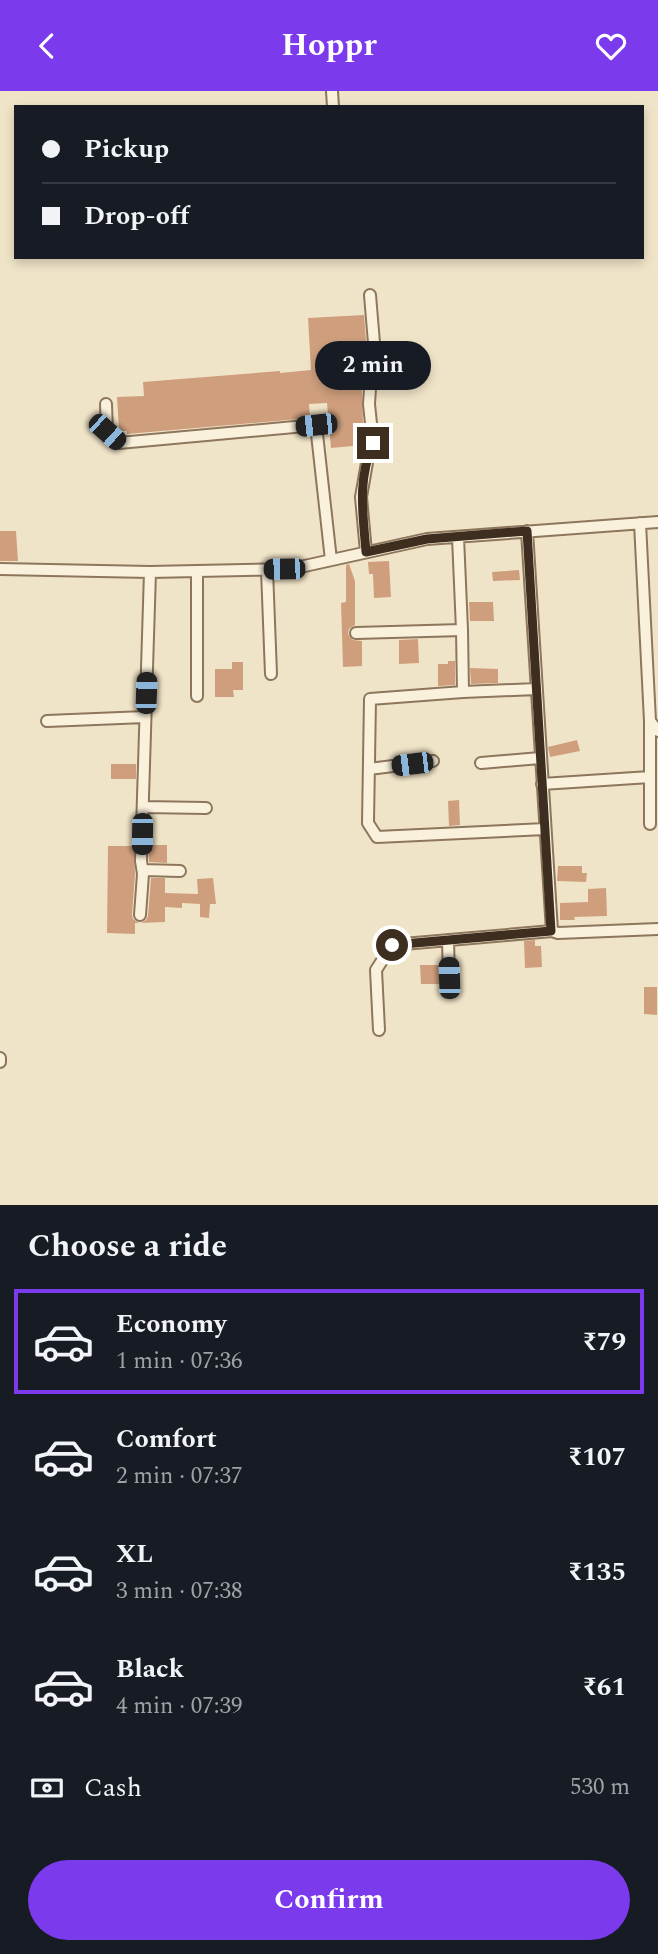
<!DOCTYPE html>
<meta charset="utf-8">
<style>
:root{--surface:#171b24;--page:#242831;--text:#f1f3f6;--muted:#9ea1a6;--line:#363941;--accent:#7c3aed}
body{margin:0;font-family:Spectral,serif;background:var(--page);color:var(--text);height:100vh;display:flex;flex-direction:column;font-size:26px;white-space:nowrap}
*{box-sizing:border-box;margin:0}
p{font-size:23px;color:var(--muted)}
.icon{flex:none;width:38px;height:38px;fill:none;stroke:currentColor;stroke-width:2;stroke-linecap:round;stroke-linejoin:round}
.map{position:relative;height:1114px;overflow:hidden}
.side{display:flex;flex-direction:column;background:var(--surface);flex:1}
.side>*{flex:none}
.top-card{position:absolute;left:14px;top:14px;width:630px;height:154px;border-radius:0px;box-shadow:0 4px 10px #0003;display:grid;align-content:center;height:154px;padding:0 28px;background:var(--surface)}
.end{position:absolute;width:32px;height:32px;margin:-16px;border:9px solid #3d2e20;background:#fff;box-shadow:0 0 0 4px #fff}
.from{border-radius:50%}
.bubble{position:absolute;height:49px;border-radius:24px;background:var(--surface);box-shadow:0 4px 10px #0003;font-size:23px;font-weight:700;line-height:49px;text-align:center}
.car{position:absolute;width:21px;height:42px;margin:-21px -10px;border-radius:9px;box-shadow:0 0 5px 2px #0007;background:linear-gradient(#222 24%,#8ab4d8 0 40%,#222 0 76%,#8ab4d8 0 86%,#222 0)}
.top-card b{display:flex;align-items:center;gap:24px;height:66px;font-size:26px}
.top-card b+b{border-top:2px solid var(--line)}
.top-card i{width:18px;height:18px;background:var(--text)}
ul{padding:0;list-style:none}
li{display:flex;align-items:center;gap:21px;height:105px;margin:0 14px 10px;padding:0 14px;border:4px solid transparent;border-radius:0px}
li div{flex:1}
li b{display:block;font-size:26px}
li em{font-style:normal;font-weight:700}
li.on{border-color:var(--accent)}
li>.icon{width:63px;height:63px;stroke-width:1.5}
h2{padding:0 28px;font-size:32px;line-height:84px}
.pay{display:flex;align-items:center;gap:18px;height:77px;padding:0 28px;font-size:26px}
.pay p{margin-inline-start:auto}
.cta{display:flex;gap:14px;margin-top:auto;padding:14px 28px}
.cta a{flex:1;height:80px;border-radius:42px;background:var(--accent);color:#fff;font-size:28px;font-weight:700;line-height:80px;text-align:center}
header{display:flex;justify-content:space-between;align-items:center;height:91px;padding:0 28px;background:var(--accent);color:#fff;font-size:32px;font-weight:700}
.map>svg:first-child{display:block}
.building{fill:#cf9f7d}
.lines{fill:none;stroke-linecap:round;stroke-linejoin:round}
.street-casing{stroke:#8d765c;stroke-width:14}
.street{stroke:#faf1dc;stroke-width:10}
.route{stroke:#3d2e20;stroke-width:9}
</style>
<header><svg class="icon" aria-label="back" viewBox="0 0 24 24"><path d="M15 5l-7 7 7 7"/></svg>Hoppr<svg class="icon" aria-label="heart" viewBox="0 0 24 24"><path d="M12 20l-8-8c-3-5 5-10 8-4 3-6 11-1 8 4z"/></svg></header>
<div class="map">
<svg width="658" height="1114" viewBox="0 0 658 1114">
<rect width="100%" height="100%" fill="#f0e4c8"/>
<path class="building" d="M364 224 368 275 366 281H361L364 354 331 357 327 312 309 313 310 327 127 343V340H119L117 306 144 305 143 291 280 280V282L311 279 308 227Z
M0 440H16L18 470H0Z
M389 470 391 506 374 507 373 483H369L368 471Z
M349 473 355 490V534L349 538 348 543 353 549 362 550V575L343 576 341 512 346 511V474Z
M519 479 520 489 493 490 492 481Z
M469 511H493L494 530H470Z
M418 548 419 572 399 573V549Z
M448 570H455V594L438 595V573H448Z
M232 571H243V599H233L234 606H215V578H232Z
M470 577 498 578V592L471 593Z
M577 649 580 660 550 666 548 656Z
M111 673H136V688H111Z
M459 709 460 734 449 735 448 710Z
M149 754H167V772L149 771Z
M108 755H134L135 783 132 824 133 828 139 832H135V843L107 842Z
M558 775H582V782H587L586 791 557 790Z
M151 787H165V802L198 803 197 788 213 787 216 813H210L209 827 200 826V813L182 812V817L165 816V831L141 832 146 829 148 825Z
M606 797 607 825 574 826 575 829H560V812L588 811V798Z
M535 849V855H541L542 876 525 877 524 850Z
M420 874H441V888L444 893H421Z
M644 896H657V924L644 923Z"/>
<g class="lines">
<defs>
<path id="street" d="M332 0 333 16
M106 313 107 341 119 352 316 334 331 469
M640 432 650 630 658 640
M527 440 552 840
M458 446 462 539 463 601
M366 461 361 406 368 366 373 352 369 313 370 297 376 276 370 204
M0 478 150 481 291 478 427 448 658 431
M267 479 271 583
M197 480V605
M356 542 462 539
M536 598 463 601 370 608 368 732 377 746 545 738
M47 630 145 626
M481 672 540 667
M369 678 433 670
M542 693 650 686
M143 716 206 717
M650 733V630
M143 779 180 780
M140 824 143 783 141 770 150 481
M448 849 449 887
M379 939 376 879 392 854 552 840 558 842 658 838
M0 967V971"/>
</defs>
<use href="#street" class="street-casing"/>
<use href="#street" class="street"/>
</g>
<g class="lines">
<path class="route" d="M373 352C357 391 363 422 366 461L427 448 527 440 551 840 392 854"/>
</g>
</svg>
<i class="end from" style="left:392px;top:854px"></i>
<i class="end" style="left:373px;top:352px"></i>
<div class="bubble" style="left:315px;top:250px;width:116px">2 min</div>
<i class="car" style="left:316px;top:334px;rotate:264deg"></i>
<i class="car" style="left:107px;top:341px;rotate:132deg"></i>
<i class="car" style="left:284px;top:478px;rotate:269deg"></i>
<i class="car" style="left:146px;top:602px;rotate:2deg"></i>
<i class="car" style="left:412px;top:673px;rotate:263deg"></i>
<i class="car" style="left:142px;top:743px;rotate:181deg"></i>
<i class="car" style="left:449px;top:887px;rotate:358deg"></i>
<div class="top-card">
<b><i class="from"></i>Pickup</b>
<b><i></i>Drop-off</b>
</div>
</div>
<section class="side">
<h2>Choose a ride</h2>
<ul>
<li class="on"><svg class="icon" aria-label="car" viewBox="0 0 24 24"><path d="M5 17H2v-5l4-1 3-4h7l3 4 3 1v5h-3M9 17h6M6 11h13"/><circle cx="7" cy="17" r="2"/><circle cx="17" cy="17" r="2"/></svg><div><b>Economy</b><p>1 min · 07:36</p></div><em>₹79</em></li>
<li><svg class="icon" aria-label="car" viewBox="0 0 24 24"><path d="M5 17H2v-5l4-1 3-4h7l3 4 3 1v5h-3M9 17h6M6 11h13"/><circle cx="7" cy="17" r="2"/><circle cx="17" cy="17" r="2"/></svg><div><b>Comfort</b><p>2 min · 07:37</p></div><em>₹107</em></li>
<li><svg class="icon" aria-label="car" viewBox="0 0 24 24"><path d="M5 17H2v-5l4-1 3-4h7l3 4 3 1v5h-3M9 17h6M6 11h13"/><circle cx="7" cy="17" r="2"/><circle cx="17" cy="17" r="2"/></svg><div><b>XL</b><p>3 min · 07:38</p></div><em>₹135</em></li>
<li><svg class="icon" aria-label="car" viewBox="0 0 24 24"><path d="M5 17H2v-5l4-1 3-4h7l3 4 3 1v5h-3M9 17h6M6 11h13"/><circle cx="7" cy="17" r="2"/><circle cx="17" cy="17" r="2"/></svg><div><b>Black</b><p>4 min · 07:39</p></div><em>₹61</em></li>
</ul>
<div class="pay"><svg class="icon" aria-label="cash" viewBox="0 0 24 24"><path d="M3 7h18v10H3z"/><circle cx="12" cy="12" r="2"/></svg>Cash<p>530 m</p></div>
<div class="cta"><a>Confirm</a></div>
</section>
